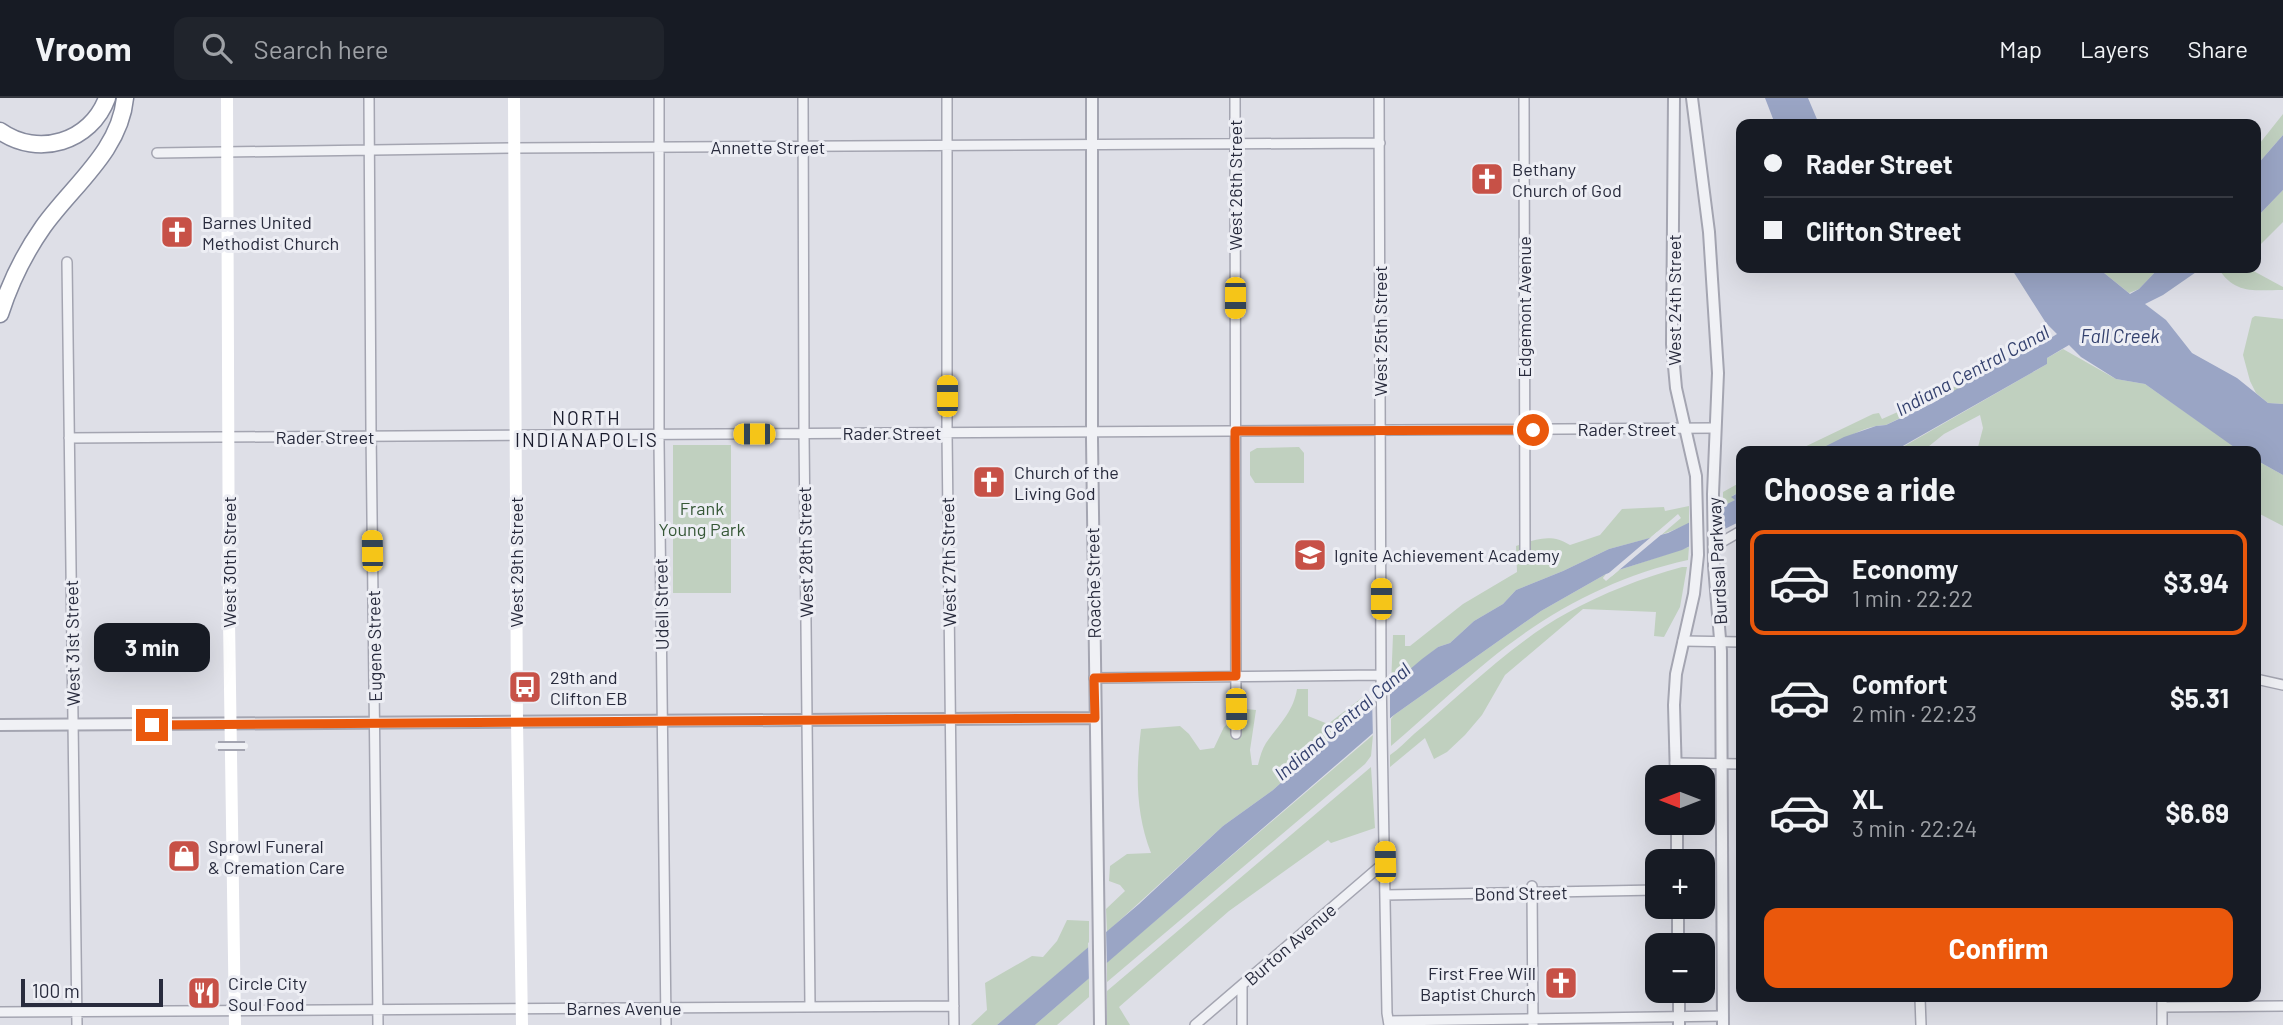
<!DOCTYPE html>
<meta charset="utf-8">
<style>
:root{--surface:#171b24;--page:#20242c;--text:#f1f3f6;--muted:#9ea1a6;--line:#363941;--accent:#ea580c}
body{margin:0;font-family:Barlow,sans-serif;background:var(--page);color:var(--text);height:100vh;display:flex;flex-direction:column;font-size:26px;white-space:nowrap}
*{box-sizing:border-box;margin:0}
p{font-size:23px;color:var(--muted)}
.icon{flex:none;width:38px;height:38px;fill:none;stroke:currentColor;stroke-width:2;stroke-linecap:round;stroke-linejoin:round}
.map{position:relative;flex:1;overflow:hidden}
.panel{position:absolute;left:1736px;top:348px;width:525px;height:556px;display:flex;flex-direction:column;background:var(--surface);border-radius:14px;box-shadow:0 7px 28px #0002}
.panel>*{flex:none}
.banner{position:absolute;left:1736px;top:21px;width:525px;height:154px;border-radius:14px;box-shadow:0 7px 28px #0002;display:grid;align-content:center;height:154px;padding:0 28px;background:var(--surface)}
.needle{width:46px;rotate:270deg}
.buttons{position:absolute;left:1645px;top:667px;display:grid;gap:14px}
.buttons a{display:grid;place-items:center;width:70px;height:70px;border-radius:14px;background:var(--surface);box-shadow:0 7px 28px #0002;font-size:35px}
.scale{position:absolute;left:21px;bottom:18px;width:142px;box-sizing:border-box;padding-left:7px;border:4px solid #282b3d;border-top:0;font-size:19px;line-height:24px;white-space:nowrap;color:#282b3d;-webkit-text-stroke:5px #edeef4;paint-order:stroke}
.end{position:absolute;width:32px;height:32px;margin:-16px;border:9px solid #ea580c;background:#fff;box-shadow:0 0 0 4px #fff}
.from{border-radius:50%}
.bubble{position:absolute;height:49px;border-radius:14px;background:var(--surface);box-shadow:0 7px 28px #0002;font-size:23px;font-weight:700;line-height:49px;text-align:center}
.car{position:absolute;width:21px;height:42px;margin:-21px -10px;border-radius:9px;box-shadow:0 0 5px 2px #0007;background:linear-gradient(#f5c518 24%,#345 0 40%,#f5c518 0 76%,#345 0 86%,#f5c518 0)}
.banner b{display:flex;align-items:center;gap:24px;height:66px;font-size:26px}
.banner b+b{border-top:2px solid var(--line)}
.banner i{width:18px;height:18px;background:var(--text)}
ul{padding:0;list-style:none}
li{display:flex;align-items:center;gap:21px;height:105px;margin:0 14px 10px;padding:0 14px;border:4px solid transparent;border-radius:14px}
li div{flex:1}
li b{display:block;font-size:26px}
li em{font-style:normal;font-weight:700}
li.active{border-color:var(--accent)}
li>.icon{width:63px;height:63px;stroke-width:1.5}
h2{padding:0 28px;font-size:32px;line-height:84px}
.button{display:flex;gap:14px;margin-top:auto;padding:14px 28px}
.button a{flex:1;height:80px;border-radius:14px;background:var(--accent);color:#fff;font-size:28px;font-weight:700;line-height:80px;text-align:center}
header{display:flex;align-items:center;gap:42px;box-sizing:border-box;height:98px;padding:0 35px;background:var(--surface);border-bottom:2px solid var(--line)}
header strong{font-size:33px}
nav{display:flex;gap:38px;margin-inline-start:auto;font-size:24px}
.search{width:490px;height:63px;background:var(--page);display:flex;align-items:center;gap:18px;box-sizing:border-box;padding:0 24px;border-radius:14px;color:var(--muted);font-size:26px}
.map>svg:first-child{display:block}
.green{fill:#c0d0bf}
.water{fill:#9aa5c5}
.pier{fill:#dedfe7}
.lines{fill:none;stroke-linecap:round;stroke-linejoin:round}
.minor-casing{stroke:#a4a5b1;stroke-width:12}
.tertiary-casing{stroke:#a4a5b1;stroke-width:14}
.motorway-casing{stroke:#868a9d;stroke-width:19}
.minor{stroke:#f0f1f5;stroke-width:9}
.tertiary{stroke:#f0f1f5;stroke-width:10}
.secondary{stroke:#fff;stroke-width:12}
.motorway{stroke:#fff;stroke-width:16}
.pedestrian-bridge-casing{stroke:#a4a5b1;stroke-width:10;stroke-linecap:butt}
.pedestrian-bridge{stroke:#f0f1f5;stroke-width:6}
.route{stroke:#ea580c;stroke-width:9}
.labels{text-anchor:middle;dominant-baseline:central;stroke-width:6;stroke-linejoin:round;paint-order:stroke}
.street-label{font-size:18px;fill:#282b3d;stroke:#edeef4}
.poi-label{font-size:18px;fill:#282b3d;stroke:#edeef4;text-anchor:start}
.park-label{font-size:18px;fill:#365837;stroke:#edeef4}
.water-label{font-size:19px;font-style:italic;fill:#34416e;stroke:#edeef4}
.neighbourhood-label{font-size:19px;letter-spacing:2px;fill:#1a1c2d;stroke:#edeef4}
</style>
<header>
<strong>Vroom</strong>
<div class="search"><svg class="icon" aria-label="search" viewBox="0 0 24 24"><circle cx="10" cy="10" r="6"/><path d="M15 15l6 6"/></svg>Search here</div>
<nav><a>Map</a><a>Layers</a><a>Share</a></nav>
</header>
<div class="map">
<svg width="2283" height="927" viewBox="0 0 2283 927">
<rect width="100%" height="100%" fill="#dedfe7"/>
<path class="green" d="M2283 16V37L2256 68V50Z
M2283 92V124L2256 151V120Z
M2098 170H2159L2139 191 2129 195Z
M2218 170H2248L2283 189V192C2255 192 2235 197 2218 170Z
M2255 218 2283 221V306L2268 305 2256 295 2250 283 2243 257 2252 220Z
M2063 251 2116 281 2145 286 2241 353H1977L1983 330 1980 317 1944 336 1923 353 1894 354 2047 266V260Z
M1965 284 1967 287 1886 327C1860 328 1841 345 1817 353 1810 355 1801 353 1794 354L1873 316 1879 315 1882 321Z
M673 347H731V495H673Z
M1299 349 1304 355V385H1255L1250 377V354L1257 350Z
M2256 362 2283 377V428L2256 414Z
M1741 384V393L1732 398 1735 402 1723 408V394Z
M1689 408V426L1661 437 1681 420 1678 416 1650 440 1609 451 1563 473 1516 492 1503 506 1474 523 1450 545 1438 549 1391 587 1393 537H1405V548H1410L1463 506 1517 474 1516 448C1535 441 1552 435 1570 447L1600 437 1622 411 1664 409 1665 413Z
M1689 449 1688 462C1614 478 1546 515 1488 563 1455 590 1424 620 1391 648V621L1394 617 1541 513 1606 476 1603 480 1606 483 1619 472Z
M1682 469H1687L1680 509 1664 539 1654 538 1656 514 1583 511 1505 577 1482 617 1465 637 1447 654 1434 661 1425 640 1390 669V657C1399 651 1406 643 1414 636 1460 597 1515 543 1567 515 1603 495 1642 480 1682 469Z
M1297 591H1308V618L1328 626 1364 598 1372 603 1273 692 1223 728 1107 834 1106 811 1125 793 1120 787 1109 783 1110 768 1127 756 1151 755C1135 714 1136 673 1141 631L1180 628 1189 636 1200 652 1214 650 1224 629 1246 611 1256 612 1250 652 1252 667H1258C1260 659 1262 651 1266 645 1279 626 1293 615 1297 591Z
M1373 637 1371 658 1365 666 1107 884V864Z
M1371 669 1375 730 1331 745 1328 742 1229 813 1119 909 1130 927H1107V893Z
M1067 822 1089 823V849L997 927H971L987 912 985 885 1032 858 1043 859 1057 843Z
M1089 880V899L1057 927H1035Z"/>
<path class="water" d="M1765 0H1808L1819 26H1775Z
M2283 37V92L2256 120V68Z
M2011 170H2098L2130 196 2139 191 2159 170H2202L2163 197 2145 206 2166 222 2192 255 2237 280 2268 305 2283 306V377L2256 362V354L2241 353 2234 349 2145 286 2116 281 2081 259 2069 247 2047 260V266L1894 353H1816L1844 339 1876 328 1886 327 1933 305 2018 255 2033 251 2057 236 2046 225Z
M1741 393V423L1682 452 1606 476 1541 513 1394 617 1035 927H997L1139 806 1223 728 1273 692 1370 605 1422 561 1438 549 1450 545 1474 523 1503 506 1516 492 1563 473 1609 451 1668 435 1735 402 1731 399Z"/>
<path class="pier" d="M1722 405V436L1708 440V443L1689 453V422Z
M1668 431 1612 478 1605 481 1603 480 1657 434Z
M1390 583V626L1373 642 1372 598Z
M1106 830 1107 869 1089 885 1088 845Z"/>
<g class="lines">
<defs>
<path id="minor" d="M369 0 371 332 378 927
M659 0V344L666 927
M803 0 804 336 810 908
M947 0V335L954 927
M1235 0 1236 636
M1379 0 1381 577 1387 915 1389 927
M1524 0 1525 461
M157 55 514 50 1380 45
M67 164 77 927
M69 340 1715 330
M1713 449 1741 433
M1683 543 1741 544
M1094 580 1381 577
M2256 581 2283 587
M1675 665 1741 666
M1532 788 1533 927
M1385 797 1657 792
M1242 887V927
M1920 900 1921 927
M2162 900V927
M2162 909 2283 908
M0 914 954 908
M1389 923 1723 918
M1195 927 1385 764"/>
<path id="tertiary" d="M1092 0V342L1100 927
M1674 0 1672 246 1676 290 1696 378 1698 457 1694 496 1676 576 1674 607 1676 679
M1692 0 1709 134 1718 275 1713 396 1714 468 1721 553 1723 927
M0 627 1095 620
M1677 724V763
M1678 808V847
M1679 892V927"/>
<path id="motorway" d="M0 33C38 60 91 44 107 0
M0 216C10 185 24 156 43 129 72 88 120 53 125 0"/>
</defs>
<use href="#minor" class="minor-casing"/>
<use href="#tertiary" class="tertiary-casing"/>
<use href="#motorway" class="motorway-casing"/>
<use href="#minor" class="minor"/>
<use href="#tertiary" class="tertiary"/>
<path class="secondary" d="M227 0 229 522 235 927
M514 0 517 624 522 927"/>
<use href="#motorway" class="motorway"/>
<defs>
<path id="pedestrian-bridge" d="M218 648H245"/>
</defs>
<use href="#pedestrian-bridge" class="pedestrian-bridge-casing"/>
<use href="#pedestrian-bridge" class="pedestrian-bridge"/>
</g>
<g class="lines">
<path class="route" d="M152 627 1095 620 1094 580 1236 578 1235 333 1533 332"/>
</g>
<defs>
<symbol id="church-square" viewBox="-11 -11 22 22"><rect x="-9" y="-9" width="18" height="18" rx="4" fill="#c75147" stroke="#edeef4"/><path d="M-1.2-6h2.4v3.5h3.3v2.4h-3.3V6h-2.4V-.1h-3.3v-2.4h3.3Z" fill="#fff"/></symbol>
<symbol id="school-square" viewBox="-11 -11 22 22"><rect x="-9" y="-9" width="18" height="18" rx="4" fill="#c75147" stroke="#edeef4"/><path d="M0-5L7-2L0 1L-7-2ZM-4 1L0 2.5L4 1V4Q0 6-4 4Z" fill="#fff"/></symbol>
<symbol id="bus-square" viewBox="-11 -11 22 22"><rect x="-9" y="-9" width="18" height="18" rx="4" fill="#c75147" stroke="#edeef4"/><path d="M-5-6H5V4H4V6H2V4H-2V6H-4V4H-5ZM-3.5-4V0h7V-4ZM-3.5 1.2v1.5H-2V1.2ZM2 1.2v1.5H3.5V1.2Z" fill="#fff"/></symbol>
<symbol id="shop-square" viewBox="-11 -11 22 22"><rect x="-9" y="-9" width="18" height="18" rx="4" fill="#c75147" stroke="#edeef4"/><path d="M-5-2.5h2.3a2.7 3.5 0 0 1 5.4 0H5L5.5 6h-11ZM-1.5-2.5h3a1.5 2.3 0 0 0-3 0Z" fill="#fff"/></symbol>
<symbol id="restaurant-square" viewBox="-11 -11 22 22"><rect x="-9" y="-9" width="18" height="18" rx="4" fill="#c75147" stroke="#edeef4"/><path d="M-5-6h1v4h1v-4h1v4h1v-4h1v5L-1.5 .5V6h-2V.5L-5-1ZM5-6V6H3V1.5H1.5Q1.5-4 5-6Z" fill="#fff"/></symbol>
</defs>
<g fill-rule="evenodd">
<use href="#church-square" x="1468" y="62" width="38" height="38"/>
<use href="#church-square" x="158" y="115" width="38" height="38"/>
<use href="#church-square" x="970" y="365" width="38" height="38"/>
<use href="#school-square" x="1291" y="438" width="38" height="38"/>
<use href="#bus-square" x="506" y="570" width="38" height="38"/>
<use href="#shop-square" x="165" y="739" width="38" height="38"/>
<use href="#church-square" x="1542" y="866" width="38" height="38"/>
<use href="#restaurant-square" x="185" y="876" width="38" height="38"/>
</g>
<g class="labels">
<g class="street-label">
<text x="768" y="49">Annette Street</text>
<text transform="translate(1235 87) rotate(-90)">West 26th Street</text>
<text transform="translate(1674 202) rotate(-90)">West 24th Street</text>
<text transform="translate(1524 209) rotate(-90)">Edgemont Avenue</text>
<text transform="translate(1380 233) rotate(-90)">West 25th Street</text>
<text x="1627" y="331">Rader Street</text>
<text x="892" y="335">Rader Street</text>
<text x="325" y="339">Rader Street</text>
<text transform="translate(805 454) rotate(-91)">West 28th Street</text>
<text transform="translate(1717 463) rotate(-93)">Burdsal Parkway</text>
<text transform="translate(229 464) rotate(-90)">West 30th Street</text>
<text transform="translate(516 464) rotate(-90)">West 29th Street</text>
<text transform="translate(948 464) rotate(-91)">West 27th Street</text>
<text transform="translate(1093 485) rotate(-91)">Roache Street</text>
<text transform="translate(661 506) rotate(-91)">Udell Street</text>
<text transform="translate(72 545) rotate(-91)">West 31st Street</text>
<text transform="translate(374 548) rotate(-91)">Eugene Street</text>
<text transform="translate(1521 795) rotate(-1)">Bond Street</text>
<text transform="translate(1290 846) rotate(-41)">Burton Avenue</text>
<text x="624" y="910">Barnes Avenue</text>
</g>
<g class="poi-label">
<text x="1512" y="71">Bethany<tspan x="1512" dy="21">Church of God</tspan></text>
<text x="202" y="124">Barnes United<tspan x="202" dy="21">Methodist Church</tspan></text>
<text x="1014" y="374">Church of the<tspan x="1014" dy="21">Living God</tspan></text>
<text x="1334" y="457">Ignite Achievement Academy</text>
<text x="550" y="579">29th and<tspan x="550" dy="21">Clifton EB</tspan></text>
<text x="208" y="748">Sprowl Funeral<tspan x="208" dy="21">&amp; Cremation Care</tspan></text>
<text x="1536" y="875" text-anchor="end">First Free Will<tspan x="1536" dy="21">Baptist Church</tspan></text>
<text x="228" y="885">Circle City<tspan x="228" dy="21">Soul Food</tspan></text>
</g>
<g class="park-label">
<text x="702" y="410">Frank<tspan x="702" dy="21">Young Park</tspan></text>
</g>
<g class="water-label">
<text x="2120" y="237">Fall Creek</text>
<text transform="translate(1972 272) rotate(-28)">Indiana Central Canal</text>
<text transform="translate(1342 623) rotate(-40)">Indiana Central Canal</text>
</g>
<g class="neighbourhood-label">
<text x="587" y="319">NORTH<tspan x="587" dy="22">INDIANAPOLIS</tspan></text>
</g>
</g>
</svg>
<div class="buttons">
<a><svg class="needle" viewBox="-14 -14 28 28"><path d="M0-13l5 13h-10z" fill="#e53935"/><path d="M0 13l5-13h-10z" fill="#9ea1a6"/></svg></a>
<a>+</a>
<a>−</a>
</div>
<div class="scale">100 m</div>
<i class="end from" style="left:1533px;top:332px"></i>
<i class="end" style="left:152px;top:627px"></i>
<div class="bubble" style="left:94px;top:525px;width:116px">3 min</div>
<i class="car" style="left:1235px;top:200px;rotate:180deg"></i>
<i class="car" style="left:947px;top:298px;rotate:0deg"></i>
<i class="car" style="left:754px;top:336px;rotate:270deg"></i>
<i class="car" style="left:372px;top:453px;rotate:359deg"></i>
<i class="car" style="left:1381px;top:501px;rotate:0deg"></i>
<i class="car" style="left:1236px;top:611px;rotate:179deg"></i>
<i class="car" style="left:1385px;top:764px;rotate:359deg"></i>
<div class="banner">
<b><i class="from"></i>Rader Street</b>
<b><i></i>Clifton Street</b>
</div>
<section class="panel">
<h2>Choose a ride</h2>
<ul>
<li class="active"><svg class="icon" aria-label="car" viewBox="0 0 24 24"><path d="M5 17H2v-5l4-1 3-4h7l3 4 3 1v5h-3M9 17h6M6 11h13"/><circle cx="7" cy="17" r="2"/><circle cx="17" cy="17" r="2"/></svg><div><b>Economy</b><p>1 min · 22:22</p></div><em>$3.94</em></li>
<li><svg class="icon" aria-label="car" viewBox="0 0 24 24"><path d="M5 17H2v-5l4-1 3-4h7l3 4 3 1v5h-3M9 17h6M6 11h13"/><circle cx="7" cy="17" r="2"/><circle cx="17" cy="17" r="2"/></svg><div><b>Comfort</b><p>2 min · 22:23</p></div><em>$5.31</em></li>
<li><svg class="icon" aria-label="car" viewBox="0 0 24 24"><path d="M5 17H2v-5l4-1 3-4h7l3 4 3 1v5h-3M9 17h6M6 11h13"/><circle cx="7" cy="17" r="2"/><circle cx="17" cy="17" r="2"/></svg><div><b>XL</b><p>3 min · 22:24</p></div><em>$6.69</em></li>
</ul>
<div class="button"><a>Confirm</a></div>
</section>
</div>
